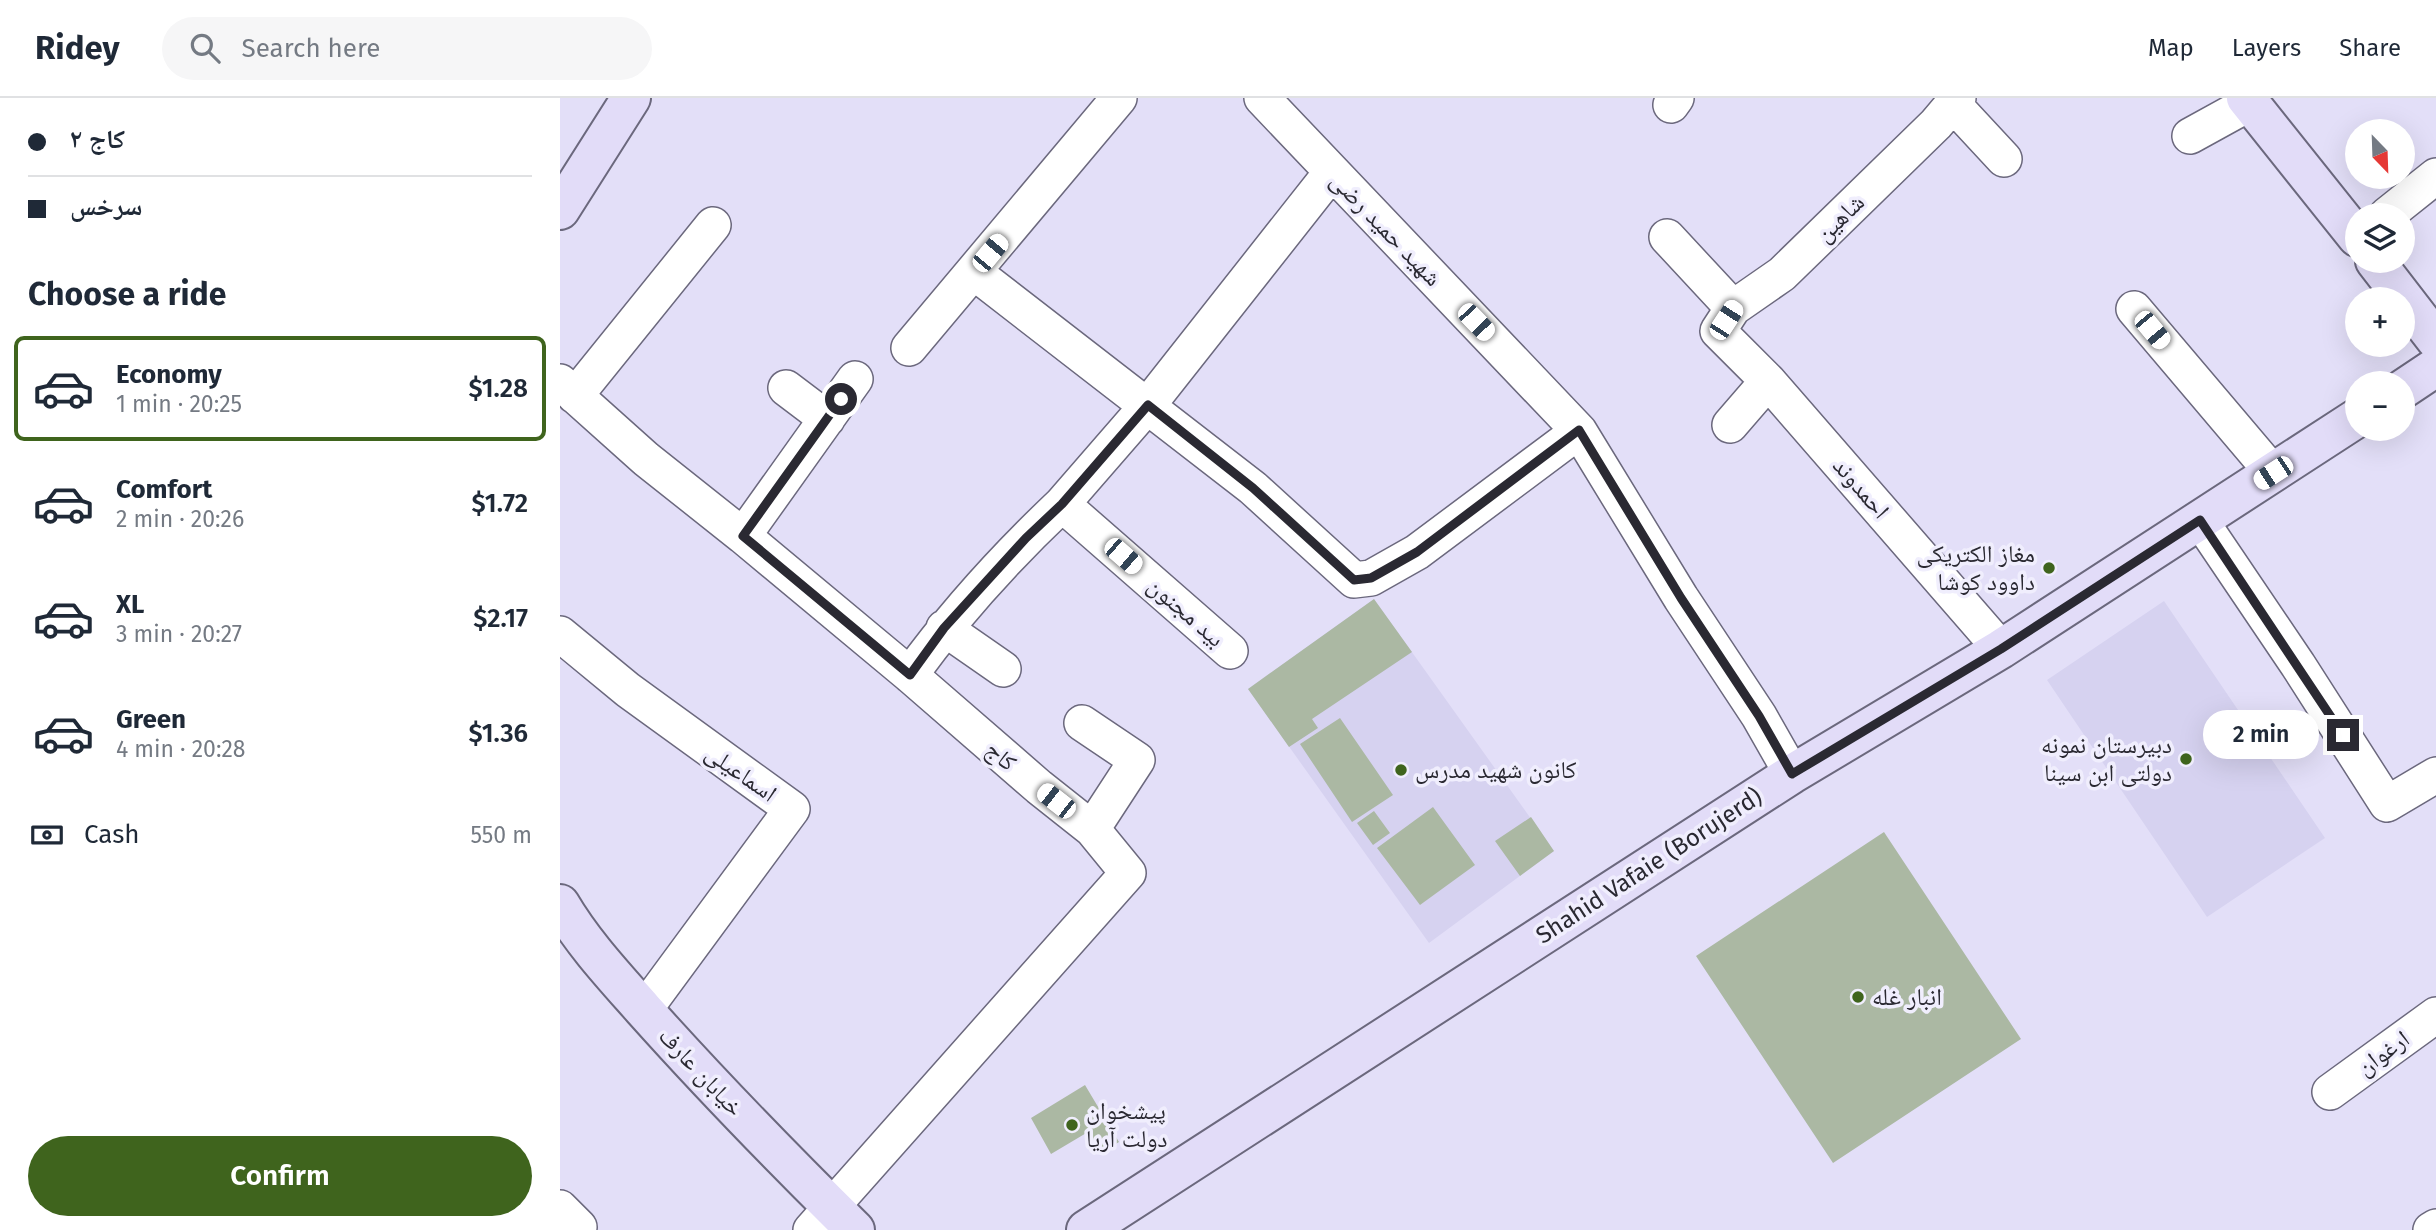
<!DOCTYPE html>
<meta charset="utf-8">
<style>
:root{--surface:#fff;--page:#f6f6f7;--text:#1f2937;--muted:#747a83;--line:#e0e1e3;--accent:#3f641d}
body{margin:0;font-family:"Fira Sans","Noto Naskh Arabic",sans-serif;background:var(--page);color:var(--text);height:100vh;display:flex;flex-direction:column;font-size:26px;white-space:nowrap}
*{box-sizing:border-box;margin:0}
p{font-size:23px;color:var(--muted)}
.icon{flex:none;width:38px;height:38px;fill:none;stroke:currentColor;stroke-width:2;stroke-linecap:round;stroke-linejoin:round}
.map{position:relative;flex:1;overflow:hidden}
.details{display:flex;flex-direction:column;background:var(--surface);width:560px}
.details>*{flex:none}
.banner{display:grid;align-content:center;height:154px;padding:0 28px;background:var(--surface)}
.needle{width:46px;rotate:157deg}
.tools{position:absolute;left:1785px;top:21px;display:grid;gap:14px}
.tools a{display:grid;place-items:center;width:70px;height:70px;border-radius:50%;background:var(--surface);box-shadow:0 7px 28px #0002;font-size:35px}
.end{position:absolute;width:32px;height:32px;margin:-16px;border:9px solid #2a2932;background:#fff;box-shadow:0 0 0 4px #fff}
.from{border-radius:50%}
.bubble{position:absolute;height:49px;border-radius:24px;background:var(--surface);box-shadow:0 7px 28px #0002;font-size:23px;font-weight:600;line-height:49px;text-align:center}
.car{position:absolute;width:21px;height:42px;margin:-21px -10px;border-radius:9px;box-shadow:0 0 5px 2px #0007;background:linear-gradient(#fff 24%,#345 0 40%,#fff 0 76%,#345 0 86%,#fff 0)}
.banner b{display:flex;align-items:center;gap:24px;height:66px;font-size:26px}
.banner b+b{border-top:2px solid var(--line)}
.banner i{width:18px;height:18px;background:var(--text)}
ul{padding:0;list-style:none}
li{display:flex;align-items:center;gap:21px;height:105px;margin:0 14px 10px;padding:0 14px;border:4px solid transparent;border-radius:10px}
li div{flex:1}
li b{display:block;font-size:26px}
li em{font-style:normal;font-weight:600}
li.active{border-color:var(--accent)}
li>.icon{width:63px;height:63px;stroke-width:1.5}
h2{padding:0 28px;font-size:32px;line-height:84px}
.pay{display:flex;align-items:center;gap:18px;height:77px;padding:0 28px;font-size:26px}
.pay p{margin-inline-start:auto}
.action{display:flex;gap:14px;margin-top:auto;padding:14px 28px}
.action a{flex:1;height:80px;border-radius:42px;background:var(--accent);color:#fff;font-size:28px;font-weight:600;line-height:80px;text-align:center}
header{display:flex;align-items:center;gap:42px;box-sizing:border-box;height:98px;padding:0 35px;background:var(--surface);border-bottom:2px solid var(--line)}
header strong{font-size:33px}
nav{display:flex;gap:38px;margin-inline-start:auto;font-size:24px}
.search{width:490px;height:63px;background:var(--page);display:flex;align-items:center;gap:18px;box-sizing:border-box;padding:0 24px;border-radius:38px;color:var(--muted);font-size:26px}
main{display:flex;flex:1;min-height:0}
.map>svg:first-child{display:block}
.built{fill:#d6d2f0}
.building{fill:#abb8a3}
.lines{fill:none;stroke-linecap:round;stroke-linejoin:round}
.street-casing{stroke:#6b687d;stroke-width:38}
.secondary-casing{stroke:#6b687d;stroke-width:42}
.street{stroke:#fff;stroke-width:35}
.secondary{stroke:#e2dcf8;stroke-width:38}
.route{stroke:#2a2932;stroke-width:9}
.poi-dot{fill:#3f641d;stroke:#f0eefd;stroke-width:2.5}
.labels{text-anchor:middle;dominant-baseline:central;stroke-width:7;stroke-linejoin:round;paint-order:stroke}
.street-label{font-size:24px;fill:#2a2932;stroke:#f0eefd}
.poi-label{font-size:24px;fill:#2a2932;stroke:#f0eefd;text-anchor:start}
</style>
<header>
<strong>Ridey</strong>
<div class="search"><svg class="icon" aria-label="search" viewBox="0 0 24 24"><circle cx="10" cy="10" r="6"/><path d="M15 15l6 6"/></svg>Search here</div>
<nav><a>Map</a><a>Layers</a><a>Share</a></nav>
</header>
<main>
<section class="details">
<div class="banner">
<b><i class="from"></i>کاج ۲</b>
<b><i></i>سرخس</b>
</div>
<h2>Choose a ride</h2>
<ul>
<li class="active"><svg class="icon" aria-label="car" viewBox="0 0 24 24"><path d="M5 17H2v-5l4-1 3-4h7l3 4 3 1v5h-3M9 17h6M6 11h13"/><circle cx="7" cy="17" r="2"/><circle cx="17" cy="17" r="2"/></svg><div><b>Economy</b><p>1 min · 20:25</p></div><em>$1.28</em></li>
<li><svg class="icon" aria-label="car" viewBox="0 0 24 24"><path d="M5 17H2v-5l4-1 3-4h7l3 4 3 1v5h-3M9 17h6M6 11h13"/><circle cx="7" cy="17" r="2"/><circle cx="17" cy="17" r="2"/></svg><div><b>Comfort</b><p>2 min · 20:26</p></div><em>$1.72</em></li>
<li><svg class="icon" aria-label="car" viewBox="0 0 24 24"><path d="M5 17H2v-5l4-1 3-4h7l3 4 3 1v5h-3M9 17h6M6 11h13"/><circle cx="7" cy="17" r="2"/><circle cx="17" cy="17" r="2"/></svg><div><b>XL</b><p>3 min · 20:27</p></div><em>$2.17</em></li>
<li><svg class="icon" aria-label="car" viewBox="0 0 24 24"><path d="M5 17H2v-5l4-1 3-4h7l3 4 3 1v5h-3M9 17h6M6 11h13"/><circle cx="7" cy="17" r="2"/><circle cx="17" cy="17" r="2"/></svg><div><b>Green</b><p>4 min · 20:28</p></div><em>$1.36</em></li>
</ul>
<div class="pay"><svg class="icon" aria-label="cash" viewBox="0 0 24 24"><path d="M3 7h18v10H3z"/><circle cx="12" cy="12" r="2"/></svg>Cash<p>550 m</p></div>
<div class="action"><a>Confirm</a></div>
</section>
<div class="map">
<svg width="1876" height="1132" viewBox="0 0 1876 1132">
<rect width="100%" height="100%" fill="#e3dff8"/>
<path class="built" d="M814 501 994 753 869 845 688 591Z
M1604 503 1765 740 1647 819 1487 582Z"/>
<path class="building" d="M814 501 852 554 752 621 758 630 729 649 688 591Z
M780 620 833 697 792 724 740 646Z
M873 709 915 767 860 807 817 750Z
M814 713 830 735 813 747 797 725Z
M971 719 994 753 960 778 935 743Z
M1324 734 1461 941 1273 1065 1136 858Z
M525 987 559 1044 541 1055 528 1034 491 1056 471 1020Z"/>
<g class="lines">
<defs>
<path id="street" d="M702 0 1019 333 1121 500 1199 618 1232 676
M1398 0 1376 26 1222 176 1173 210 1158 233 1208 283 1441 551
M1393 6 1444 61
M1111 7 1116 0
M1630 38 1690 5
M1827 117 1876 78
M1107 139 1173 210
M414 174 693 390 794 482 811 480 857 454 1019 333
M1574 211 1713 375
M349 250 559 0
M0 284 86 361 183 438 350 577 479 689 532 731 568 775 251 1132
M226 290 267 321
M15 298 153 127
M1170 327 1208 283
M502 406 588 307 771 75
M1640 422 1738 567 1827 706 1876 677
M183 438 295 281
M384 530 443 571
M0 536 68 592 232 711 84 912
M350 577C395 515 446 459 502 406L670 553
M522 625 577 662 532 731
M1770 994 1876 917
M0 1110 19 1129
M1871 1132 1876 1129"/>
<path id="secondary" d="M1686 0 1797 139
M0 112 71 0
M1815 163 1876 242
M1843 291 1876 269
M0 806C23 845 53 877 83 911 151 987 222 1060 295 1132
M526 1132 1232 676 1441 551 1797 320"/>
</defs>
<use href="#street" class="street-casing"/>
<use href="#secondary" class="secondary-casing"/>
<use href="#street" class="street"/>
<use href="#secondary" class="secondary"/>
</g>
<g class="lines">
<path class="route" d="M281 301 183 438 350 577 384 530 466 440 502 406 588 307 693 390 794 482 811 480 857 454 1019 332 1121 500 1199 618 1232 676 1441 551 1640 422 1783 637"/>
</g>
<g class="poi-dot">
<circle cx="1489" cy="470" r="7"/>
<circle cx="1626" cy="661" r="7"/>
<circle cx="841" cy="672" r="7"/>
<circle cx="1298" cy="899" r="7"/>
<circle cx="512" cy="1027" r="7"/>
</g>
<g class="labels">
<g class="street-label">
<text transform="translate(1280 120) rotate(-44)">شاهین</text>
<text transform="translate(826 131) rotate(46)">شهید حمید رضی</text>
<text transform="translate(1301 390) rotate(49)">احمدوند</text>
<text transform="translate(626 514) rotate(41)">بید مجنون</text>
<text transform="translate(441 658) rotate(40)">کاج</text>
<text transform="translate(181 675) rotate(35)">اسماعیلی</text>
<text transform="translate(1089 768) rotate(-33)">Shahid Vafaie (Borujerd)</text>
<text transform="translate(1823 955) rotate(-36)">ارغوان</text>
<text transform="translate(141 974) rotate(47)">خیابان عارف</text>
</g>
<g class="poi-label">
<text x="1475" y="456" text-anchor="end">مغاز الکتریکی<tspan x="1475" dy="28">داوود کوشا</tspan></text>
<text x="1612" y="647" text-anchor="end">دبیرستان نمونه<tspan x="1612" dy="28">دولتی ابن سینا</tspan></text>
<text x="855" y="672">کانون شهید مدرس</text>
<text x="1312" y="899">انبار غله</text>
<text x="526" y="1013">پیشخوان<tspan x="526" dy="28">دولت آریا</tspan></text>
</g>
</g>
</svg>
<div class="tools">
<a><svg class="needle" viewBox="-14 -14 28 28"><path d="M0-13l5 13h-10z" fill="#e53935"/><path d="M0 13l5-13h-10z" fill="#747a83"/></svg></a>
<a><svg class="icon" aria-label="layers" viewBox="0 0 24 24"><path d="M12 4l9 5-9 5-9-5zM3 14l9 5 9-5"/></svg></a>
<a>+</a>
<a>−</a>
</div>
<i class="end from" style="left:281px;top:301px"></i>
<i class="end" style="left:1783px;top:637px"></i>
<div class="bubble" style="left:1643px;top:612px;width:116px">2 min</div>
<i class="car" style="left:430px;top:155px;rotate:40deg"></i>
<i class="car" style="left:1166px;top:222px;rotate:33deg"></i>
<i class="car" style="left:916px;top:224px;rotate:136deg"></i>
<i class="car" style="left:1592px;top:232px;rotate:140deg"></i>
<i class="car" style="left:1713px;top:375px;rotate:237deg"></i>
<i class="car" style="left:563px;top:458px;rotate:131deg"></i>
<i class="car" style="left:496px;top:703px;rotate:308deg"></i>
</div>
</main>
